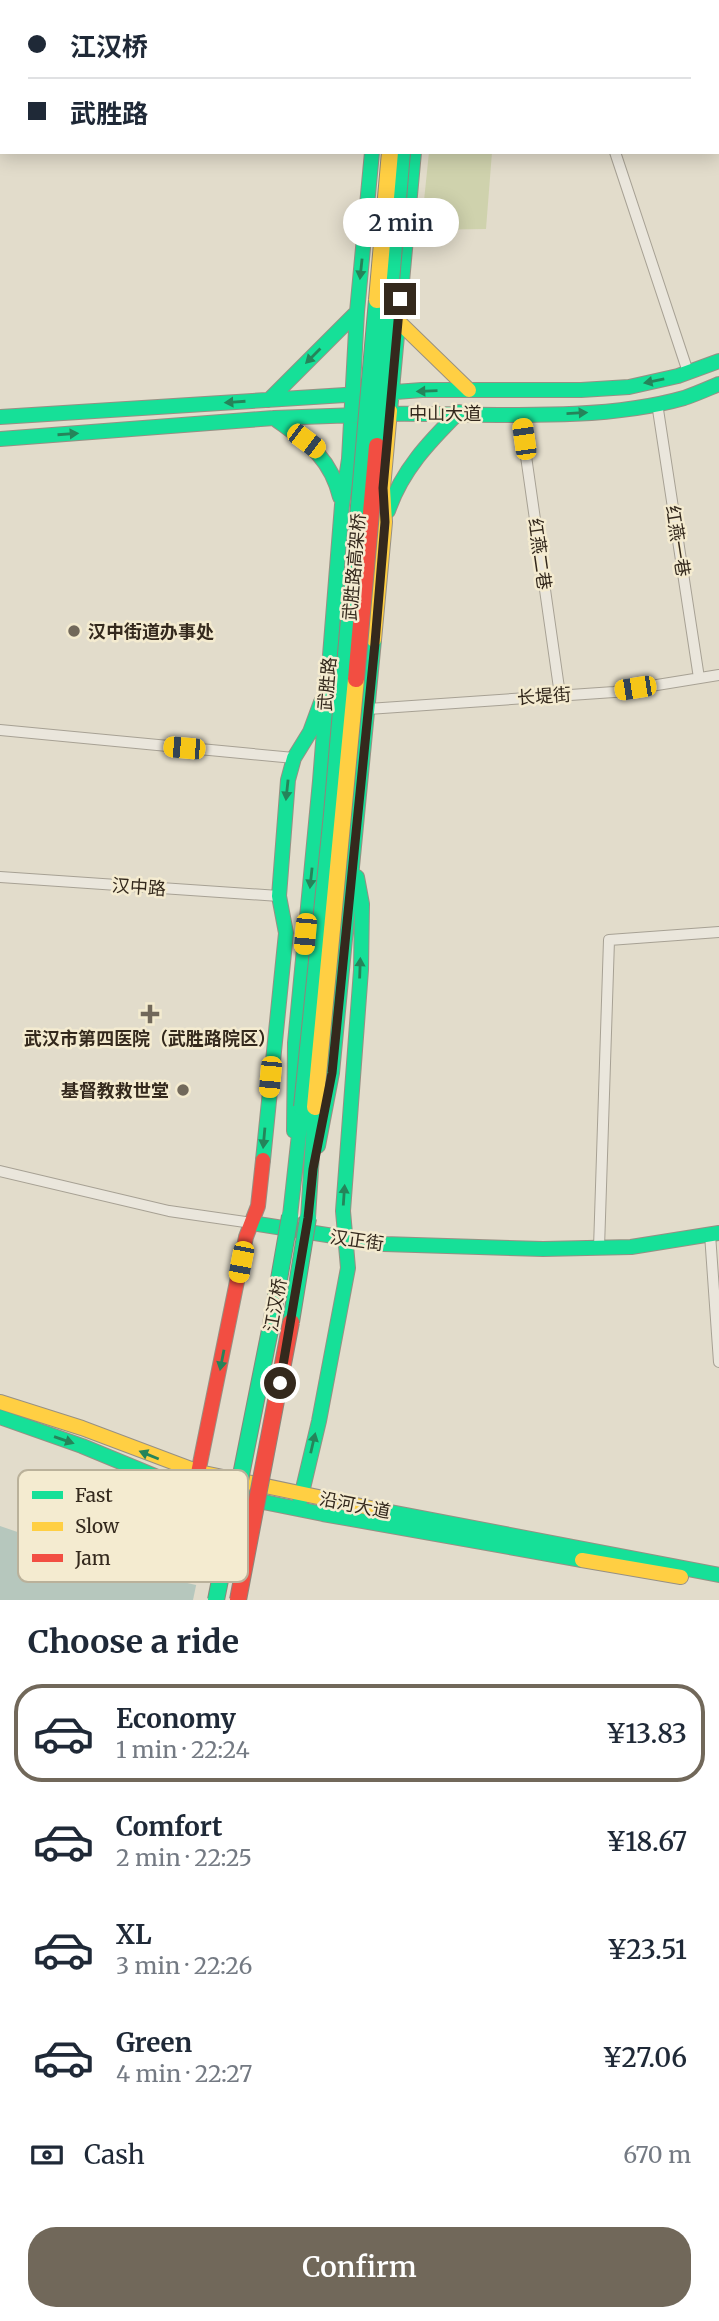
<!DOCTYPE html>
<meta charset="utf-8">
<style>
:root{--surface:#fff;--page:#f6f6f7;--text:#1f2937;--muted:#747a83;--line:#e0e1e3;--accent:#71685a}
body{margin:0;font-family:Merriweather,"Noto Sans SC",serif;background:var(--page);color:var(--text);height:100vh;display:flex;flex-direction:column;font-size:26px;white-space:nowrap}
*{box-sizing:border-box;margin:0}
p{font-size:23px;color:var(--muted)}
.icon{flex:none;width:38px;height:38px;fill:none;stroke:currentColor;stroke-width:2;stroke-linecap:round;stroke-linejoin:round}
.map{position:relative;height:1600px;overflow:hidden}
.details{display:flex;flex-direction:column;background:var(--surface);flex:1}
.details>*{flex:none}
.guide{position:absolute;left:0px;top:0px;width:719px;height:154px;box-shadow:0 4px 18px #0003;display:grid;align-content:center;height:154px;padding:0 28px;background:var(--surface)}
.end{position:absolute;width:32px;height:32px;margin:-16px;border:9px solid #34291d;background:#fff;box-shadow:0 0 0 4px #fff}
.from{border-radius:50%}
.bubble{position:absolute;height:49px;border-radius:24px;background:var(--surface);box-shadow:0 4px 18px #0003;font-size:23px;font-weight:600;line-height:49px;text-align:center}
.car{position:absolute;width:21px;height:42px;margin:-21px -10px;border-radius:9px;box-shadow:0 0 5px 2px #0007;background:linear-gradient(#f5c518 24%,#345 0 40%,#f5c518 0 76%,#345 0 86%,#f5c518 0)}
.guide b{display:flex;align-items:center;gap:24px;height:66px;font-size:26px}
.guide b+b{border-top:2px solid var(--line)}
.guide i{width:18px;height:18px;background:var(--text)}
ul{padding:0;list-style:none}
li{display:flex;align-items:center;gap:21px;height:98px;margin:0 14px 10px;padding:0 14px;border:4px solid transparent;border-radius:28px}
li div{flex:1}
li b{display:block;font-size:26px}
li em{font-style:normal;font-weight:600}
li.selected{border-color:var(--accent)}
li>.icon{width:63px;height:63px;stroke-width:1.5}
h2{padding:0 28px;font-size:32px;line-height:84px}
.pay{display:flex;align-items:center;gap:18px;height:77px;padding:0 28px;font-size:26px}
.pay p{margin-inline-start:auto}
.primary-button{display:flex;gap:14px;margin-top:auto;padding:14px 28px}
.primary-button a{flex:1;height:80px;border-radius:28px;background:var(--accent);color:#fff;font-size:28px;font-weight:600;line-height:80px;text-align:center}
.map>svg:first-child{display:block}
.green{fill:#cfd2ad}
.water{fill:#b6c7bd}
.pier{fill:#e2dccb}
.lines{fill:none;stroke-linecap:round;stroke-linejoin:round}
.street-casing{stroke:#a7a194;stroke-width:12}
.fast-casing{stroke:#979084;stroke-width:16}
.slow-casing{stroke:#979084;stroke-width:16}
.jam-casing{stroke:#979084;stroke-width:16}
.street{stroke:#eae6dc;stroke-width:10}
.fast{stroke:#16e098;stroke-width:14}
.slow{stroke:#ffcf43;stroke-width:14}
.jam{stroke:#f24e42;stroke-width:14}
.fast-bridge-casing{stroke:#8c867b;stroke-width:18;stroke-linecap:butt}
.slow-bridge-casing{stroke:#8c867b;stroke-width:18;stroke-linecap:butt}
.jam-bridge-casing{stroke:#8c867b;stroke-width:18;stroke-linecap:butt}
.fast-bridge{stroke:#16e098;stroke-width:16}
.slow-bridge{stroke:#ffcf43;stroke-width:16}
.jam-bridge{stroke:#f24e42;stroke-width:16}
.oneway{fill:#25845a}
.route{stroke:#34291d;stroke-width:9}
.poi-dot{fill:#71685a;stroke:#f4ebd0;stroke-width:2.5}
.labels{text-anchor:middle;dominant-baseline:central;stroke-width:5;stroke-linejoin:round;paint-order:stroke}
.street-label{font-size:18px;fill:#34291d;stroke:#f4ebd0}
.poi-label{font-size:18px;font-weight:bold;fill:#34291d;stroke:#f4ebd0;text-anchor:start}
.key{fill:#f4ebd0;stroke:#bab19a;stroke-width:2}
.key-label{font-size:19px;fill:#34291d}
</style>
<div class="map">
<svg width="719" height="1600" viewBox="0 0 719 1600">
<rect width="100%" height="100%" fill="#e2dccb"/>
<path class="green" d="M429 152H492L486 229 421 230Z"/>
<path class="water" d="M0 1526 122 1568 262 1600H0Z"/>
<path class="pier" d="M197 1581 262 1596V1600H193Z"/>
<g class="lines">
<defs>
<path id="street" d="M125 0V2
M210 0V2
M0 51H2
M615 152 688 372
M657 403 699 678
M520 414 560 695
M368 709 614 692 719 675
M0 730 294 758
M0 877 279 896
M0 1171 169 1211 252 1223
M710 1234 719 1362
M599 1248 609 940 719 932"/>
<path id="fast" d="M386 0V2
M403 2 404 0
M416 2 417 0
M427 2 428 0
M382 393 422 390H581L629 387 678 376 719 361
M269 400 357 312
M390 411 414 152
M382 414C477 412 592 424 684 398 696 394 707 389 719 384
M0 417 361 394
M274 418C306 442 330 456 340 497
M0 439 274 418 358 415
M388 511C402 470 429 442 459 412
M294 1131 295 1043 320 781 342 505 349 459 357 312 372 152
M318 1146 332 1073 374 640
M263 1160 286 933 279 896 288 780 294 758 310 732 321 702
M290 1216 302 1107
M308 1218 315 1107
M252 1223 384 1244 543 1249 631 1247 719 1233
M0 1417 82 1446 162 1479 195 1488 323 1514 582 1560
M300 1501 319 1421 348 1268 343 1211 361 970 362 904 357 877
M380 1510 719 1575"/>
<path id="slow" d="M398 321 469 390
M374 640 385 522 383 488 390 411
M0 1402 82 1428 199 1472 380 1510
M582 1560 681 1577"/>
<path id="jam" d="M195 1488 246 1237 258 1206 263 1160"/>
</defs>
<use href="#street" class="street-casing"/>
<use href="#fast" class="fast-casing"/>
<use href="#slow" class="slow-casing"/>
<use href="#jam" class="jam-casing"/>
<use href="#street" class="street"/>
<use href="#fast" class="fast"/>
<use href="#slow" class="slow"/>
<use href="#jam" class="jam"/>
<defs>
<path id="fast-bridge" d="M377 446 402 152
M302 1107 332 814 377 300
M291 1322 308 1218
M216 1600 271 1325 290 1216"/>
<path id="slow-bridge" d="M377 300 390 152
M315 1107 356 679"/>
<path id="jam-bridge" d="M356 679 377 446
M238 1600 291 1322"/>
</defs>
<use href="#fast-bridge" class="fast-bridge-casing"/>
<use href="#slow-bridge" class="slow-bridge-casing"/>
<use href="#jam-bridge" class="jam-bridge-casing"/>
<use href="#fast-bridge" class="fast-bridge"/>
<use href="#slow-bridge" class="slow-bridge"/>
<use href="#jam-bridge" class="jam-bridge"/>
</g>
<defs><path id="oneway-solid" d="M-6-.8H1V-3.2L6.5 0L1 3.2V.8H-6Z" transform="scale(1.75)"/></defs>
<g class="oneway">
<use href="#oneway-solid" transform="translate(361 269) rotate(96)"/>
<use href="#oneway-solid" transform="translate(313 356) rotate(135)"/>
<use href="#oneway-solid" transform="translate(654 381) rotate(168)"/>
<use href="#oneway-solid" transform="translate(427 391) rotate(178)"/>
<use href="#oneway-solid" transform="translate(235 402) rotate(176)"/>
<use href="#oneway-solid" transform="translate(577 413) rotate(-3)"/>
<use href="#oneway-solid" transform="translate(68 434) rotate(-4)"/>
<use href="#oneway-solid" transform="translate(287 790) rotate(96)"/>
<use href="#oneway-solid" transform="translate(311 878) rotate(96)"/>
<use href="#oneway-solid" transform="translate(360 968) rotate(-88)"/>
<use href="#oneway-solid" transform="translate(264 1138) rotate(95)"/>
<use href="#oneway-solid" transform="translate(344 1195) rotate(-86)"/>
<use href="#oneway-solid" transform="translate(222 1360) rotate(101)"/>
<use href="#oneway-solid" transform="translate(64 1440) rotate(19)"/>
<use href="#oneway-solid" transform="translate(313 1443) rotate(-77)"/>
<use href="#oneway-solid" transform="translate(149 1455) rotate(-158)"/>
</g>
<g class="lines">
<path class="route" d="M280 1383 308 1218 313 1169 332 1073 375 643 385 522 383 488 400 299"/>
</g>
<g class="poi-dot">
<circle cx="74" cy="631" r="7"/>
<path d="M146.5 1003.5h7v7h7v7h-7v7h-7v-7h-7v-7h7z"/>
<circle cx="183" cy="1090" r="7"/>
</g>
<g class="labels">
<g class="street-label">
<text x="445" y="413">中山大道</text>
<text transform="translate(678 541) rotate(81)">红燕一巷</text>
<text transform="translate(540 554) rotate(82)">红燕二巷</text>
<text transform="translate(354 567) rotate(-85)">武胜路高架桥</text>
<text transform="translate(327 684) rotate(-85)">武胜路</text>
<text transform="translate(544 696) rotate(-4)">长堤街</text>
<text transform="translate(139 887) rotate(4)">汉中路</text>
<text transform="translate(357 1240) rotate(8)">汉正街</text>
<text transform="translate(275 1305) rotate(-80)">江汉桥</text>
<text transform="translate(355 1505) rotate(11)">沿河大道</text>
</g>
<g class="poi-label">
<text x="88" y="631">汉中街道办事处</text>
<text x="150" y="1038" text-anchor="middle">武汉市第四医院（武胜路院区）</text>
<text x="169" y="1090" text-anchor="end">基督教救世堂</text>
</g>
</g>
<rect x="18" y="1470" width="230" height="112" rx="10" class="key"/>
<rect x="32" y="1491" width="31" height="8" fill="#16e098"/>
<rect x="32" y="1522" width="31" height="9" fill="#ffcf43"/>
<rect x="32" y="1554" width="31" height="8" fill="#f24e42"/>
<g class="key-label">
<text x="75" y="1502">Fast</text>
<text x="75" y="1533">Slow</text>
<text x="75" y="1565">Jam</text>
</g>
</svg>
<i class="end from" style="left:280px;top:1383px"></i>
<i class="end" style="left:400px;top:299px"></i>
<div class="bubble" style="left:343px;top:198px;width:116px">2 min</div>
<i class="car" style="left:524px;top:439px;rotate:352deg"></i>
<i class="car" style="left:306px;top:441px;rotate:127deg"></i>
<i class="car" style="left:635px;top:688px;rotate:261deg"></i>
<i class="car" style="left:184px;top:748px;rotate:275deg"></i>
<i class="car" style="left:305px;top:934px;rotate:185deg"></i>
<i class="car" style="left:270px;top:1077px;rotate:185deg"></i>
<i class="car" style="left:241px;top:1262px;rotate:191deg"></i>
<div class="guide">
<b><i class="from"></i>江汉桥</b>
<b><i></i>武胜路</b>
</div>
</div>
<section class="details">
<h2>Choose a ride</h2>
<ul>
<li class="selected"><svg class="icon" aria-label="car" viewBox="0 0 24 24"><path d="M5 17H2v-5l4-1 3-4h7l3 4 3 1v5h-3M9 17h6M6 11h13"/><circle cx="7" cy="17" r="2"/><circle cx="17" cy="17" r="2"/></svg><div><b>Economy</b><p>1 min · 22:24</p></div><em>¥13.83</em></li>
<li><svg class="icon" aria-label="car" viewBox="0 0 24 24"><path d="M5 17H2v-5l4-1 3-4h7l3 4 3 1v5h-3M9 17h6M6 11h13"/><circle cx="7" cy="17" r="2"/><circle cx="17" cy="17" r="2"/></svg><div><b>Comfort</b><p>2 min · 22:25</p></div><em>¥18.67</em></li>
<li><svg class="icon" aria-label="car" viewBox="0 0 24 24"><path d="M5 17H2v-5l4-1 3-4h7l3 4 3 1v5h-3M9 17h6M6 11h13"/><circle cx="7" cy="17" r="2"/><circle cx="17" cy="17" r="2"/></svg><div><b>XL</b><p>3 min · 22:26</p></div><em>¥23.51</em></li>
<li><svg class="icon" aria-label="car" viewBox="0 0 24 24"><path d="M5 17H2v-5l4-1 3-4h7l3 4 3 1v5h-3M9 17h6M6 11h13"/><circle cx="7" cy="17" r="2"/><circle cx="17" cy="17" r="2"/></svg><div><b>Green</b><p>4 min · 22:27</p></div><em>¥27.06</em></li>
</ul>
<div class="pay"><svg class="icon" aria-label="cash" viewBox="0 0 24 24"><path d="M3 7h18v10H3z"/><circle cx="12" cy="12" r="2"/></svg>Cash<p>670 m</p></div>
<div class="primary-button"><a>Confirm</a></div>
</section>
